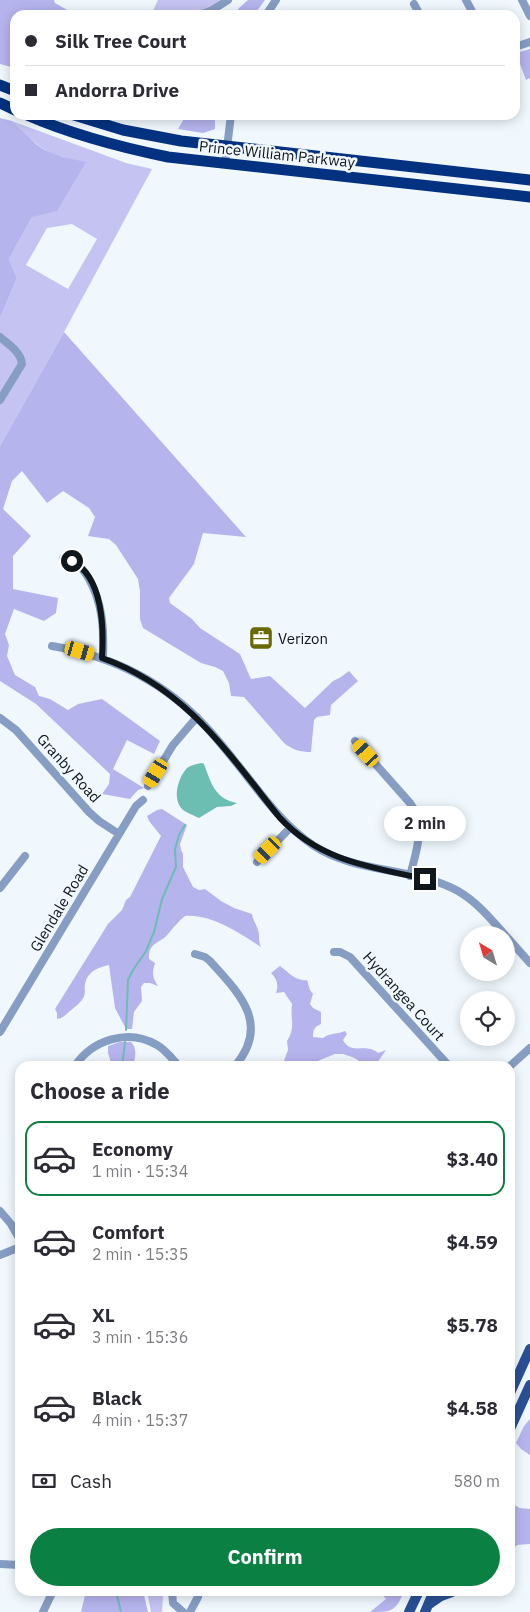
<!DOCTYPE html>
<meta charset="utf-8">
<style>
:root{--surface:#fff;--page:#f7f7f7;--text:#2b2b33;--muted:#7c7c81;--line:#e1e1e2;--accent:#0b8043}
body{margin:0;font-family:"IBM Plex Sans",sans-serif;background:var(--page);color:var(--text);height:100vh;display:flex;flex-direction:column;font-size:19px;white-space:nowrap}
*{box-sizing:border-box;margin:0}
p{font-size:16px;color:var(--muted)}
.icon{flex:none;width:28px;height:28px;fill:none;stroke:currentColor;stroke-width:2;stroke-linecap:round;stroke-linejoin:round}
.map{position:relative;flex:1;overflow:hidden}
.details{position:absolute;left:15px;top:1061px;width:500px;height:535px;display:flex;flex-direction:column;background:var(--surface);border-radius:15px;box-shadow:0 2px 12px #0003}
.details>*{flex:none}
.hud{position:absolute;left:10px;top:10px;width:510px;height:110px;border-radius:15px;box-shadow:0 2px 12px #0003;display:grid;align-content:center;height:110px;padding:0 15px;background:var(--surface)}
.needle{width:32px;rotate:322deg}
.buttons{position:absolute;left:460px;top:926px;display:grid;gap:10px}
.buttons a{display:grid;place-items:center;width:55px;height:55px;border-radius:50%;background:var(--surface);box-shadow:0 2px 12px #0003;font-size:25px}
.end{position:absolute;width:22px;height:22px;margin:-11px;border:6px solid #10171c;background:#fff;box-shadow:0 0 0 2px #fff}
.from{border-radius:50%}
.bubble{position:absolute;height:35px;border-radius:18px;background:var(--surface);box-shadow:0 2px 12px #0003;font-size:16px;font-weight:800;line-height:35px;text-align:center}
.car{position:absolute;width:15px;height:30px;margin:-15px -8px;border-radius:6px;box-shadow:0 0 4px 1px #0007;background:linear-gradient(#f5c518 24%,#345 0 40%,#f5c518 0 76%,#345 0 86%,#f5c518 0)}
.hud b{display:flex;align-items:center;gap:18px;height:48px;font-size:19px}
.hud b+b{border-top:1px solid var(--line)}
.hud i{width:12px;height:12px;background:var(--text)}
ul{padding:0;list-style:none}
li{display:flex;align-items:center;gap:15px;height:75px;margin:0 10px 8px;padding:0 5px;border:2px solid transparent;border-radius:15px}
li div{flex:1}
li b{display:block;font-size:19px}
li em{font-style:normal;font-weight:800}
li.on{border-color:var(--accent)}
li>.icon{width:45px;height:45px;stroke-width:1.5}
h2{padding:0 15px;font-size:22px;line-height:60px}
.pay{display:flex;align-items:center;gap:12px;height:55px;padding:0 15px;font-size:19px}
.pay p{margin-inline-start:auto}
.action{display:flex;gap:10px;margin-top:auto;padding:10px 15px}
.action a{flex:1;height:58px;border-radius:30px;background:var(--accent);color:#fff;font-size:20px;font-weight:800;line-height:58px;text-align:center}
.map>svg:first-child{display:block}
.green{fill:#c4c3f1;fill-rule:evenodd}
.forest{fill:#b6b4ed}
.water{fill:#6cbdb2}
.lines{fill:none;stroke-linecap:round;stroke-linejoin:round}
.stream{stroke:#6cbdb2;stroke-width:2}
.minor{stroke:#869dc4;stroke-width:8}
.major{stroke:#2a5094;stroke-width:10}
.highway{stroke:#043281;stroke-width:11}
.route{stroke:#10171c;stroke-width:6}
.labels{text-anchor:middle;dominant-baseline:central;stroke-width:5;stroke-linejoin:round;paint-order:stroke}
.street-label{font-size:15px;fill:#10171c;stroke:#f0f8fd}
.poi-label{font-size:15px;fill:#10171c;stroke:#f0f8fd;text-anchor:start}
</style>
<div class="map">
<svg width="530" height="1612" viewBox="0 0 530 1612">
<rect width="100%" height="100%" fill="#f0f8fd"/>
<path class="green" d="M158 0H220C197 16 178 15 151 15Z
M12 121 126 163 152 169 64 332 0 446V318L17 278 9 259 32 217 85 163C78 161 70 160 62 157 41 151 27 136 12 121ZM72 224 97 239 68 289 26 265 47 228Z
M147 1591H161L163 1597 162 1612H151Z"/>
<path class="forest" d="M0 0H54L55 3 76 15H15V68L0 64Z
M248 0H265L254 15H235L239 8Z
M530 49V78L526 80 516 53Z
M186 115H218L215 119V129L203 133 178 129Z
M0 118 12 121 36 144 45 150 62 157 86 162 57 211 32 217 9 259 17 278 0 318Z
M64 332 246 537 203 533 194 564 169 598 170 603 192 619 200 628 240 654 251 679 270 676 305 708 333 681 341 677 349 671 358 681 331 705 330 715 317 717 314 720 311 752C300 752 293 750 284 743L244 697 231 696 229 683 223 671 215 667 201 663 143 628 140 619V591L138 579 116 545 109 539 88 536 95 517 89 508 63 491 47 503 22 471 12 481 3 509 31 536 13 556V589L58 598 56 613 44 621 14 609 5 634 9 645 7 656 15 675 35 687 39 696 50 699 68 710 78 704 102 699 160 741 154 754 127 740 113 769 144 788 138 790 130 799 102 794 109 784 110 774 36 704 0 681V446Z
M162 809 187 825 180 844 181 850 183 854V867L193 887 199 890 205 889 221 901 234 908 252 914C253 921 257 925 258 930 260 936 258 941 261 947 239 933 212 914 185 916 178 922 174 927 168 934 160 944 148 942 149 959L155 963C152 973 152 977 158 986L150 983H144L141 987 142 1001 134 1012 132 1029H126L115 1008 109 965C98 967 87 972 85 984 84 988 86 992 84 996 82 1002 75 1007 70 1011 65 1015 64 1018 57 1019V1013L55 1009 108 924 122 910 126 900 130 897 161 836 149 821 147 816 157 810Z
M280 966C288 972 297 982 307 980L310 990 313 994 310 1004 313 1008 321 1012V1024C314 1027 313 1030 313 1037L323 1038C329 1033 338 1034 345 1031L347 1034 343 1040C352 1056 365 1042 378 1053L386 1050 375 1066H360L358 1060 352 1057 343 1054H335L320 1060 311 1066H282L288 1050 287 1041C296 1028 290 1019 292 1004L284 992 276 993C279 985 277 979 271 973Z
M120 1042H131C138 1049 135 1058 133 1066H112L108 1053V1046Z
M530 1419V1455L521 1449 516 1443 524 1426Z
M510 1503 520 1508 530 1509V1544L517 1545 510 1552Z
M86 1591H143L148 1612H81Z
M379 1591H404C396 1612 391 1612 370 1612L386 1599Z"/>
<path class="water" d="M202 763 204 764C211 783 215 799 237 803L231 806 217 807 199 818C195 816 185 812 182 809 172 798 178 778 187 768 191 765 197 764 202 763Z"/>
<g class="lines">
<path class="stream" d="M126 1030 128 980 133 970 146 951 154 932 162 899 176 867 175 849 179 835 185 825
M122 1066 125 1042
M116 1591 121 1612"/>
<path class="minor" d="M466 0 474 15
M522 0 530 16
M414 4 420 15
M199 15 212 10 228 0
M266 15 276 0
M515 47 530 42
M225 164 231 115
M0 337C9 345 21 352 22 364L0 400
M63 558C67 560 73 561 77 564 82 568 86 574 89 579 103 604 104 630 103 658
M52 646C112 656 166 683 207 728 221 743 233 759 246 775 266 801 286 827 314 846 357 874 415 867 458 891 477 902 491 919 505 935
M0 718 16 730 89 812 99 821 119 834
M355 741 410 803C427 825 416 851 410 876
M148 786 173 745 197 717
M257 862 290 828
M0 888 25 856
M506 936 530 963
M334 952H340L350 957 449 1066
M195 954 205 957 210 961C239 993 271 1024 235 1066
M0 1032 136 806 143 800
M75 1066C92 1040 128 1028 157 1045 166 1050 172 1059 179 1066
M510 1066 530 1048
M0 1211 11 1224 20 1240
M0 1255 20 1247
M0 1564 20 1565
M172 1591 173 1603 183 1612
M43 1612 53 1591
M190 1612 198 1597 199 1591"/>
<path class="major" d="M510 1393 530 1349
M510 1429 530 1385
M428 1605 441 1596 452 1592
M409 1612 419 1591
M425 1612 434 1591"/>
<path class="highway" d="M0 85 15 91
M0 103 15 110
M27 115C73 135 119 147 168 157L530 197
M74 115 123 130 181 141 530 180"/>
</g>
<g class="lines">
<path class="route" d="M72 561C103 577 104 628 102 658 185 687 228 753 280 818 320 861 371 867 425 879"/>
</g>
<defs>
<symbol id="office-square" viewBox="-11 -11 22 22"><rect x="-9" y="-9" width="18" height="18" rx="4" fill="#6a6903" stroke="#f0f8fd"/><path d="M-6-3h4V-5.5h4V-3h4V5H-6ZM-1-4.5V-3h2v-1.5ZM-6 0V1H6V0Z" fill="#fff"/></symbol>
</defs>
<g fill-rule="evenodd">
<use href="#office-square" x="247" y="624" width="28" height="28"/>
</g>
<g class="labels">
<g class="street-label">
<text transform="translate(277 154) rotate(6)">Prince William Parkway</text>
<text transform="translate(69 768) rotate(48)">Granby Road</text>
<text transform="translate(59 908) rotate(-59)">Glendale Road</text>
<text transform="translate(404 996) rotate(48)">Hydrangea Court</text>
</g>
<g class="poi-label">
<text x="278" y="638">Verizon</text>
</g>
</g>
</svg>
<div class="buttons">
<a><svg class="needle" viewBox="-14 -14 28 28"><path d="M0-13l5 13h-10z" fill="#e53935"/><path d="M0 13l5-13h-10z" fill="#7c7c81"/></svg></a>
<a><svg class="icon" aria-label="locate" viewBox="0 0 24 24"><circle cx="12" cy="12" r="6"/><path d="M12 2v4M12 18v4M2 12h4M18 12h4"/></svg></a>
</div>
<i class="end from" style="left:72px;top:561px"></i>
<i class="end" style="left:425px;top:879px"></i>
<div class="bubble" style="left:384px;top:806px;width:82px">2 min</div>
<i class="car" style="left:80px;top:651px;rotate:106deg"></i>
<i class="car" style="left:366px;top:753px;rotate:318deg"></i>
<i class="car" style="left:156px;top:773px;rotate:211deg"></i>
<i class="car" style="left:268px;top:850px;rotate:224deg"></i>
<div class="hud">
<b><i class="from"></i>Silk Tree Court</b>
<b><i></i>Andorra Drive</b>
</div>
<section class="details">
<h2>Choose a ride</h2>
<ul>
<li class="on"><svg class="icon" aria-label="car" viewBox="0 0 24 24"><path d="M5 17H2v-5l4-1 3-4h7l3 4 3 1v5h-3M9 17h6M6 11h13"/><circle cx="7" cy="17" r="2"/><circle cx="17" cy="17" r="2"/></svg><div><b>Economy</b><p>1 min · 15:34</p></div><em>$3.40</em></li>
<li><svg class="icon" aria-label="car" viewBox="0 0 24 24"><path d="M5 17H2v-5l4-1 3-4h7l3 4 3 1v5h-3M9 17h6M6 11h13"/><circle cx="7" cy="17" r="2"/><circle cx="17" cy="17" r="2"/></svg><div><b>Comfort</b><p>2 min · 15:35</p></div><em>$4.59</em></li>
<li><svg class="icon" aria-label="car" viewBox="0 0 24 24"><path d="M5 17H2v-5l4-1 3-4h7l3 4 3 1v5h-3M9 17h6M6 11h13"/><circle cx="7" cy="17" r="2"/><circle cx="17" cy="17" r="2"/></svg><div><b>XL</b><p>3 min · 15:36</p></div><em>$5.78</em></li>
<li><svg class="icon" aria-label="car" viewBox="0 0 24 24"><path d="M5 17H2v-5l4-1 3-4h7l3 4 3 1v5h-3M9 17h6M6 11h13"/><circle cx="7" cy="17" r="2"/><circle cx="17" cy="17" r="2"/></svg><div><b>Black</b><p>4 min · 15:37</p></div><em>$4.58</em></li>
</ul>
<div class="pay"><svg class="icon" aria-label="cash" viewBox="0 0 24 24"><path d="M3 7h18v10H3z"/><circle cx="12" cy="12" r="2"/></svg>Cash<p>580 m</p></div>
<div class="action"><a>Confirm</a></div>
</section>
</div>
